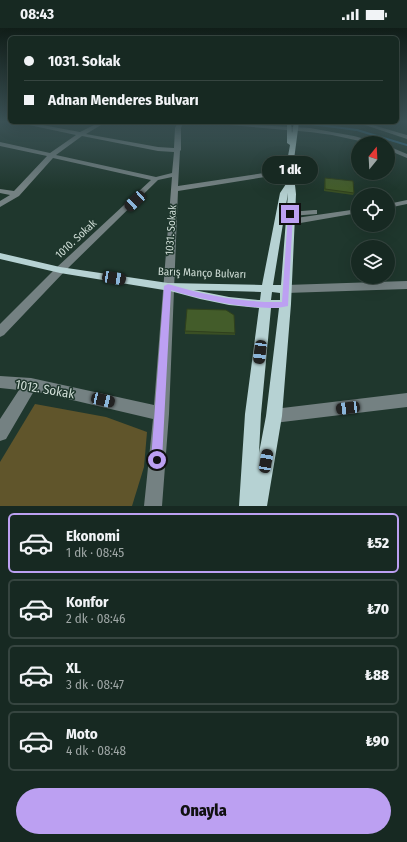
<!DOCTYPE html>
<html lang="tr">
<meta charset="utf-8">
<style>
:root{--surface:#172922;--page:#24352f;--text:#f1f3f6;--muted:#9ea6a5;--line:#364540;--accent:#bca0f2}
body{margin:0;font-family:"Fira Sans Condensed",sans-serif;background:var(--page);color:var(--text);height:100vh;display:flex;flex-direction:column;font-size:15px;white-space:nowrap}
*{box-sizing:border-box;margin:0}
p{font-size:13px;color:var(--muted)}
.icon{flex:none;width:22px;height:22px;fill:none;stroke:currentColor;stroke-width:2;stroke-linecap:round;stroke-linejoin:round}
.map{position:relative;height:478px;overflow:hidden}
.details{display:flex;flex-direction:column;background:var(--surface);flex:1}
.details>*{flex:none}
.top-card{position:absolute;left:8px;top:8px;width:391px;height:88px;border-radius:6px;box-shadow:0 4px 16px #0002,0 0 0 1px var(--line);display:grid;align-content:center;height:88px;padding:0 16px;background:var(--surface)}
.needle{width:26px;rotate:18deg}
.fabs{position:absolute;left:351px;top:108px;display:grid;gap:8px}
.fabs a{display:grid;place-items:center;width:44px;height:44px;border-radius:50%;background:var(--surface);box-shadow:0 4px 16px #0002,0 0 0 1px var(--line);font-size:20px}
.end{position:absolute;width:18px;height:18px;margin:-9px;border:5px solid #bca0f2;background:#111;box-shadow:0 0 0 2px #111}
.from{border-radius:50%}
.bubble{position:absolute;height:28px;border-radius:14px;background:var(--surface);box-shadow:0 4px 16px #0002,0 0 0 1px var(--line);font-size:13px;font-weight:800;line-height:28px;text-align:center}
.car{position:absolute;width:12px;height:24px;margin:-12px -6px;border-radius:5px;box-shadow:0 0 3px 1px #0007;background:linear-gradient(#222 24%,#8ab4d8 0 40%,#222 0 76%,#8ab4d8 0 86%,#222 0)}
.top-card b{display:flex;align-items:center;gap:14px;height:38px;font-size:15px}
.top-card b+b{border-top:1px solid var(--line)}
.top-card i{width:10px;height:10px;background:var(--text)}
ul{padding:7px 0 0;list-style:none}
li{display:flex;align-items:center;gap:12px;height:60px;margin:0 8px 6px;padding:0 8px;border:2px solid var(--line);border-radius:6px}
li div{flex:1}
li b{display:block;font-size:15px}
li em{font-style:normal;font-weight:800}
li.on{border-color:var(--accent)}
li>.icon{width:36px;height:36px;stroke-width:1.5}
.button{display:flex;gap:8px;margin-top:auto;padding:8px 16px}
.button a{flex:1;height:46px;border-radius:24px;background:var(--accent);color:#111;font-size:16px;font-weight:800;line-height:46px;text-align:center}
.status{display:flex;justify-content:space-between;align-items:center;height:28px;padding:0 20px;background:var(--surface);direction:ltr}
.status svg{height:11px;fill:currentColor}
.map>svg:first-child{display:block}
.green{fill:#60552b}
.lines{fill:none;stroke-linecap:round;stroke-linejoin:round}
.stream{stroke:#2f6b8b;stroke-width:2}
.minor{fill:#748182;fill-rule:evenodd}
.major{fill:#b6d2d3;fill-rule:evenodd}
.wall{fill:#3a4f24}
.building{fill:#435c2a;stroke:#2f401d}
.route{fill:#bca0f2}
.labels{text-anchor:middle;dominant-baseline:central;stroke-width:3;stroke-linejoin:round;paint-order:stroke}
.street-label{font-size:11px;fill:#cfddd6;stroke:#1f372d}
.near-street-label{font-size:13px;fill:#cfddd6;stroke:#1f372d}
</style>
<div class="status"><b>08:43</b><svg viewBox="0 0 49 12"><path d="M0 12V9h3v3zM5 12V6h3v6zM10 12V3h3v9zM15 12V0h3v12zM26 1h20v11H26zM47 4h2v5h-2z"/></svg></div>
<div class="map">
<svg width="407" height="478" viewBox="0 0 407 478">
<rect width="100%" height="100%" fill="#1f372d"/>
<path class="green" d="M35 376 106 389 147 404 144 439 132 478H0V434Z"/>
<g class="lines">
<path class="stream" d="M296 94 357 102 407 117"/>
<path class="minor" d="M15 94H26L80 104 100 94H106L86 106 158 119 174 120 175 100 178 94H183L181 100V122L180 123 178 158 277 143 290 144 293 146 290 148 277 147 178 163 169 386 162 478H144L153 391 34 363 6 411 0 413V391L19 362 0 360V348L31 350 154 377 172 149 158 152 64 244 4 307 0 309V296L56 240 151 152 53 130 19 168 0 179V173L10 167 0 165V161L14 163 47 128 0 118V114L50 125 76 107ZM82 108 158 123 174 124 172 145 156 149 56 127Z
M194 94 310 100 354 108 379 115H369L332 107 310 104Z
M362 94 407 107V111L362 96Z
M388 118 407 126V130L388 122Z
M407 172V176L388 180V176Z
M358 181V185L289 197 285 194 289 191Z
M314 182H317V186L290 188 286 186 290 184Z
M407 253V261L286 265 282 264 281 261 282 258 286 257Z
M407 365V379L274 395 269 393 266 388 269 383 274 381Z"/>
<path class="major" d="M287 94H291L292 105 294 94H299L293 139 296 166 291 276 282 388 267 478H239L245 386 259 280 229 277 200 271 170 263 60 245 0 231V225L60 239 168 255 262 257 280 165 286 156V139L290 117 287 115ZM288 165 281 257H273ZM194 262 261 264 260 272H258L229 269ZM272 264 280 265V272H271ZM271 280H279L266 388 259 425 261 386Z"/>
</g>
<path class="wall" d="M325 150 354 165 353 167 324 163Z
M185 303 235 305V307L185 306Z"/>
<path class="building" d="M325 150 353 153 354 165 325 161Z
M187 281 226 282 234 287 235 305 185 303Z"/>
<linearGradient id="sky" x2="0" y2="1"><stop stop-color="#111e19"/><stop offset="0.58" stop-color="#3c5357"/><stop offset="1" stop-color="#3c5357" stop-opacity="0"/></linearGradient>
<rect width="407" height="161" fill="url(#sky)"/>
<path class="route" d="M290 185 293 186 288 278C263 285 197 271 171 262L162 432 161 436 157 437 153 436 151 432 164 258 168 256C204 267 244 275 282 274L288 186Z"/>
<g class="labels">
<g class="street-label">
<text transform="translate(171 202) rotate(-86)">1031. Sokak</text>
<text transform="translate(76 211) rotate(-43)">1010. Sokak</text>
<text transform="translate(202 245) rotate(2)">Barış Manço Bulvarı</text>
</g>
<g class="near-street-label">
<text transform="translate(45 361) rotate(10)">1012. Sokak</text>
</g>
</g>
</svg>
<div class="fabs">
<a><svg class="needle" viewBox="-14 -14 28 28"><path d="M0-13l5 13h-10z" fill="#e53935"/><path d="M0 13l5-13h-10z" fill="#9ea6a5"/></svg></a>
<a><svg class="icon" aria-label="locate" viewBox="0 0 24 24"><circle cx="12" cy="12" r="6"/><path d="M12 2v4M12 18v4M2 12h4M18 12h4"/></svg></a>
<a><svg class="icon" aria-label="layers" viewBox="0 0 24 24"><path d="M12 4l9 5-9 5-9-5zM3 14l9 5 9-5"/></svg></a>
</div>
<i class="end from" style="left:157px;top:432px"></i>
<i class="end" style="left:290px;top:186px"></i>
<div class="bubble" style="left:262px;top:128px;width:56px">1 dk</div>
<i class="car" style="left:135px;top:173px;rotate:227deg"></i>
<i class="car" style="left:114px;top:250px;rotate:99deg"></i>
<i class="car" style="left:260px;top:324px;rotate:187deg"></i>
<i class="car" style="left:103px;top:372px;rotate:103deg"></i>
<i class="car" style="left:348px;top:380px;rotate:263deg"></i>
<i class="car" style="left:266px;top:433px;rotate:10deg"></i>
<div class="top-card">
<b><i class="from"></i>1031. Sokak</b>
<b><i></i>Adnan Menderes Bulvarı</b>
</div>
</div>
<section class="details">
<ul>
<li class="on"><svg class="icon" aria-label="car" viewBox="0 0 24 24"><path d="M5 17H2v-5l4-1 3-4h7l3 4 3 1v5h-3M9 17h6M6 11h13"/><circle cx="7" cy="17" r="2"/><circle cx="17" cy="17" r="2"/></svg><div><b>Ekonomi</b><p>1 dk · 08:45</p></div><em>₺52</em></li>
<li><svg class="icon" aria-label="car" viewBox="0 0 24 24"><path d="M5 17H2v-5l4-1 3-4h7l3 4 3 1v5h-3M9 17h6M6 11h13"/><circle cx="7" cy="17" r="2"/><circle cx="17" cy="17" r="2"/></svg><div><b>Konfor</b><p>2 dk · 08:46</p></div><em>₺70</em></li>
<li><svg class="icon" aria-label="car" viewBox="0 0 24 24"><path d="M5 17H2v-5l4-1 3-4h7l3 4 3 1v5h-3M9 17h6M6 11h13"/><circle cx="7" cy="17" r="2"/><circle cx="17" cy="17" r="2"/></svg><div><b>XL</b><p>3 dk · 08:47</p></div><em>₺88</em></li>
<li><svg class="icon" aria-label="car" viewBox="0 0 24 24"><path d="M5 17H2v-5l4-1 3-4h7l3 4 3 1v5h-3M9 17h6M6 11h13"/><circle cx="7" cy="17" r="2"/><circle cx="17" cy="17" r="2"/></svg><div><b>Moto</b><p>4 dk · 08:48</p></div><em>₺90</em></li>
</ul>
<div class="button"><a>Onayla</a></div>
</section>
